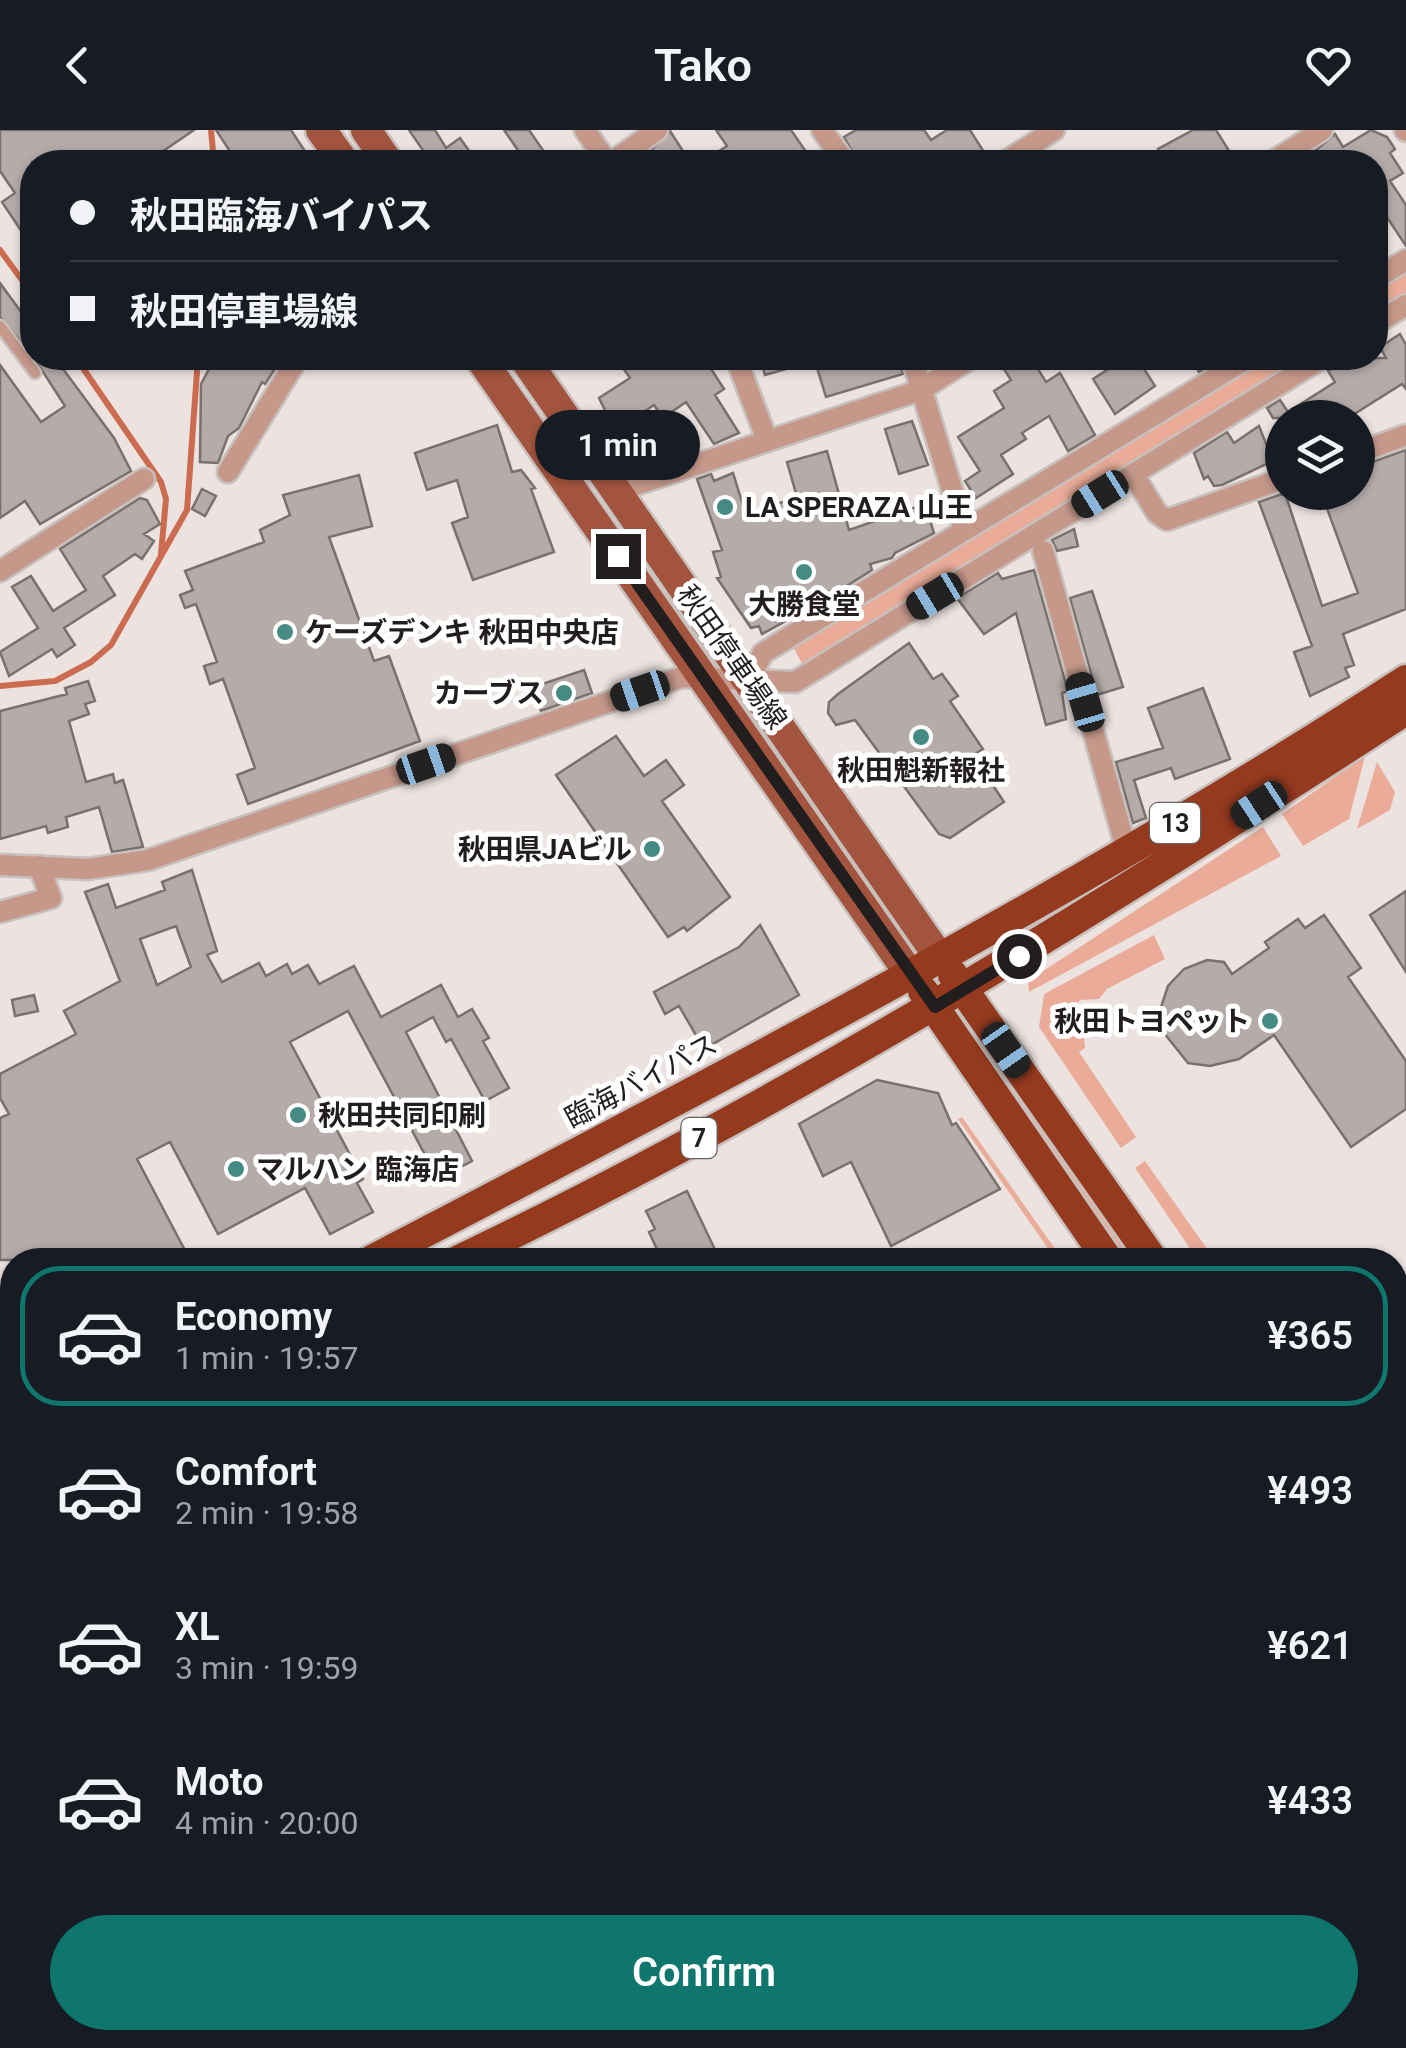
<!DOCTYPE html>
<meta charset="utf-8">
<style>
:root{--surface:#171b24;--page:#20242c;--text:#f1f3f6;--muted:#9ea1a6;--line:#363941;--accent:#0f766e}
body{margin:0;font-family:Roboto,"Noto Sans JP",sans-serif;background:var(--page);color:var(--text);height:100vh;display:flex;flex-direction:column;font-size:38px;white-space:nowrap}
*{box-sizing:border-box;margin:0}
p{font-size:32px;color:var(--muted)}
.icon{flex:none;width:55px;height:55px;fill:none;stroke:currentColor;stroke-width:2;stroke-linecap:round;stroke-linejoin:round}
.map{position:relative;flex:1;overflow:hidden}
.panel{position:absolute;left:0px;top:1118px;width:1408px;height:802px;display:flex;flex-direction:column;background:var(--surface);border-radius:40px 40px 0 0;box-shadow:0 2px 8px #0004}
.panel>*{flex:none}
.guide{position:absolute;left:20px;top:20px;width:1368px;height:220px;border-radius:40px;box-shadow:0 2px 8px #0004;display:grid;align-content:center;height:220px;padding:0 50px;background:var(--surface)}
.fabs{position:absolute;left:1265px;top:270px;display:grid;gap:20px}
.fabs a{display:grid;place-items:center;width:110px;height:110px;border-radius:50%;background:var(--surface);box-shadow:0 2px 8px #0004;font-size:50px}
.end{position:absolute;width:45px;height:45px;margin:-22px;border:12px solid #221e1d;background:#fff;box-shadow:0 0 0 5px #fff}
.from{border-radius:50%}
.bubble{position:absolute;height:70px;border-radius:35px;background:var(--surface);box-shadow:0 2px 8px #0004;font-size:32px;font-weight:600;line-height:70px;text-align:center}
.car{position:absolute;width:30px;height:60px;margin:-30px -15px;border-radius:12px;box-shadow:0 0 8px 2px #0007;background:linear-gradient(#222 24%,#8ab4d8 0 40%,#222 0 76%,#8ab4d8 0 86%,#222 0)}
.guide b{display:flex;align-items:center;gap:35px;height:95px;font-size:38px}
.guide b+b{border-top:2px solid var(--line)}
.guide i{width:25px;height:25px;background:var(--text)}
ul{padding:18px 0 0;list-style:none}
li{display:flex;align-items:center;gap:30px;height:140px;margin:0 20px 15px;padding:0 30px;border:5px solid transparent;border-radius:40px}
li div{flex:1}
li b{display:block;font-size:38px}
li em{font-style:normal;font-weight:600}
li.current{border-color:var(--accent)}
li>.icon{width:90px;height:90px;stroke-width:1.5}
.action{display:flex;gap:20px;margin-top:auto;padding:20px 50px}
.action a{flex:1;height:115px;border-radius:60px;background:var(--accent);color:#fff;font-size:40px;font-weight:600;line-height:115px;text-align:center}
header{display:flex;justify-content:space-between;align-items:center;height:130px;padding:0 50px;background:var(--surface);font-size:45px;font-weight:600}
.map>svg:first-child{display:block}
.green{fill:#eaac99}
.water{fill:#cb6b4f}
.lines{fill:none;stroke-linecap:round;stroke-linejoin:round}
.stream{stroke:#cb6b4f;stroke-width:6}
.building{fill:#b5acaa;stroke:#79716e;stroke-width:2.5;fill-rule:evenodd}
.lane-casing{stroke:#c8c0bd;stroke-width:15}
.street-casing{stroke:#c8c0bd;stroke-width:25}
.secondary-casing{stroke:#c8c0bd;stroke-width:35}
.primary-casing{stroke:#c8c0bd;stroke-width:35}
.highway-casing{stroke:#c8c0bd;stroke-width:35}
.lane{stroke:#c5988a;stroke-width:10}
.street{stroke:#c5988a;stroke-width:20}
.secondary{stroke:#b2715e;stroke-width:30}
.primary{stroke:#a3543e;stroke-width:30}
.highway{stroke:#953a1f;stroke-width:30}
.route{stroke:#221e1d;stroke-width:12}
.poi-dot{fill:#458b84;stroke:#fff;stroke-width:4}
.labels{text-anchor:middle;dominant-baseline:central;stroke-width:10;stroke-linejoin:round;paint-order:stroke}
.shield{fill:#fff;stroke:#646261;stroke-width:2.5}
.shield-label{font-size:25px;font-weight:bold;fill:#221e1d}
.poi-label{font-size:28px;font-weight:bold;fill:#221e1d;stroke:#fff;text-anchor:start}
.street-label{font-size:28px;fill:#221e1d;stroke:#fff}
</style>
<header><svg class="icon" aria-label="back" viewBox="0 0 24 24"><path d="M15 5l-7 7 7 7"/></svg>Tako<svg class="icon" aria-label="heart" viewBox="0 0 24 24"><path d="M12 20l-8-8c-3-5 5-10 8-4 3-6 11-1 8 4z"/></svg></header>
<div class="map">
<svg width="1406" height="1918" viewBox="0 0 1406 1918">
<rect width="100%" height="100%" fill="#ece3e0"/>
<path class="green" d="M1406 138V174L1375 192V157Z
M1260 228H1314L805 539 790 511Z
M1365 626 1349 689 1303 716 1282 684Z
M1377 632 1395 662 1390 680 1357 699Z
M1263 697 1281 726 1029 862 1028 851Z
M1154 805 1165 829 1107 859 1099 869 1080 870 1070 886 1074 898 1084 906 1085 918 1079 922 1136 1007 1121 1018 1039 897 1044 864Z
M992 924 1095 1063 1124 1121 1123 1126 1079 1067Z
M962 987 1063 1130H1056L958 989Z
M1145 1031 1215 1130H1198L1135 1038Z
M1406 1208V1485L1395 1467V1212Z
M1395 1585 1406 1599V1646L1395 1631Z"/>
<path class="water" d="M1406 1779V1918H897L922 1908H1395V1780Z
M168 1908H532L537 1918H142Z"/>
<g class="lines">
<path class="stream" d="M211 0 214 32
M0 120 32 164
M76 228 161 352 166 369 161 424
M0 556 55 551 91 532 111 515 187 380 198 228"/>
</g>
<path class="building" d="M0 0H194L147 32H140L133 23 119 32H32V117L2 72 15 63 0 41Z
M216 0H291L312 32H237Z
M409 0H435L446 18 460 8 477 32H424L429 29Z
M504 0H529L551 32H526Z
M716 0H791L813 32H702L727 16Z
M856 0H924L931 10 947 0H970L987 27 978 32H858L844 7Z
M1193 0H1216L1236 32H1167L1158 19Z
M1371 0 1387 7 1395 19 1390 23 1403 43 1390 51 1406 75V116L1375 69V32H1317L1322 30 1316 20 1335 4 1343 17Z
M670 1 690 32H654L648 23Z
M0 153 32 197V225L0 187Z
M1400 204 1406 215V259L1402 254 1348 288H1273L1267 278 1280 270 1288 282 1335 252 1328 241 1350 228H1386L1380 217Z
M34 228H55L114 308 131 341 40 394 25 371 0 388V235L41 292 65 276Z
M215 228H282L265 254 262 252 239 298 228 306 218 333 200 332 201 254Z
M616 228H704L724 259 715 265 739 303 714 314 686 272 663 288 654 275 615 301 599 268 630 248Z
M760 228H811V232L765 245Z
M814 228H899L903 244 826 267Z
M997 228H1031L1046 252 1060 243 1095 305 1068 321 1049 286 1022 303 1026 309 1001 325 1013 344 976 368 965 351 980 341 958 307 1004 278 994 261 1011 250Z
M1126 228H1137L1155 256 1115 284 1093 249Z
M1190 228H1222L1199 242Z
M912 291 928 335 899 344 885 299Z
M497 295 512 342 521 340 535 358 531 359 554 422 473 450 452 393 468 387 457 350 427 360 415 323Z
M1259 296 1273 331 1222 355 1214 356 1208 346 1204 349 1194 323 1227 302 1234 313Z
M1406 320V479L1343 504 1354 535 1345 538 1349 547 1310 566 1294 522 1312 516 1259 372 1285 363 1322 476 1358 463 1321 362H1358V337Z
M827 321 849 400 925 374 934 403 895 423 892 428 870 434 872 440 845 457 818 465 817 474 762 504 759 496 751 498 717 448 721 447 713 422 722 420 697 349 711 344 714 351 733 343 746 385 797 367 787 332Z
M359 345 372 396 329 407 374 531 389 526 420 611 248 674 237 645 255 638 223 549 210 554 204 536 217 532 196 474 185 478 180 465 193 460 185 441 264 412 260 400 290 385 283 365Z
M202 359 216 366 205 386 192 379Z
M140 368 147 370 160 394 144 404 154 411 142 429 135 424 103 446 115 465 64 498 75 515 57 527 52 519 9 546 0 522 38 498 12 457 31 446 53 481 86 460 60 419Z
M1074 399 1078 416 1057 421 1052 410Z
M1034 440 1068 561 1062 563 1066 589 1046 595 1016 483 984 504 957 468 998 443 1002 449Z
M1092 461 1123 557 1097 565 1070 468Z
M909 513 933 549 942 544 958 566 950 571 983 619 973 625 1004 672 950 708 939 704 855 590 836 595 828 583 829 572 838 564Z
M584 540 592 563 541 581 533 557Z
M88 551 95 571 85 574 89 584 69 591 86 652 113 644 115 653 123 650 143 717 112 722 99 677 66 687 68 697 48 703 46 696 0 709V581L67 564 65 558Z
M1203 558 1230 629 1175 649 1171 638 1134 650 1146 688 1133 693 1116 632 1163 618 1148 578Z
M616 606 644 646 666 630 684 655 662 671 730 767 687 801 684 797 668 807 556 645Z
M192 740 217 821 207 825 222 852 259 833 266 846 287 834 292 844 308 835 319 854 354 836 381 887 441 855 458 887 472 879 489 908 483 911 509 958 485 971 451 909 446 912 433 887 406 902 472 1031 438 1049 348 881 290 912 363 1049 357 1053 373 1082 330 1104 305 1058 218 1104 170 1012 137 1029 190 1130H0V988L9 984 0 968V944L76 904 64 881 120 851 85 762 108 754 116 778 165 760 162 752ZM176 796 191 837 157 855 140 809Z
M1406 761V842L1370 785Z
M1324 785 1361 838 1348 847 1406 931V979L1351 1017 1274 905 1239 929 1210 936 1188 933 1164 903 1160 880 1168 856 1184 839 1207 830 1224 832 1232 844 1269 818 1265 812 1298 789 1305 798Z
M760 795 799 865 704 919 679 876 665 884 654 862 739 817Z
M34 865 38 881 15 886 12 870Z
M877 950 938 963 952 995 956 993 1000 1059 891 1116 851 1032 823 1046 799 994Z
M687 1061 720 1130H662L649 1102 655 1099 646 1081Z"/>
<g class="lines">
<defs>
<path id="lane" d="M0 196 35 243"/>
<path id="street" d="M585 0 607 32
M822 0 845 32
M1405 0 1406 1
M612 32 657 0
M1005 32 1054 0
M1272 32 1322 0
M1375 149 1406 130
M1375 194 1406 175
M736 228 767 310
M912 228 964 399
M1358 323 1406 305
M228 342 298 228
M1133 344 1157 383 1167 390 1282 349
M617 361 921 260 971 228
M1043 421 1127 722
M0 441 144 349
M749 549 763 523 1248 228
M0 735 88 739 148 730 682 547 795 552 1322 228
M0 782 51 768 39 736
M0 1735 12 1730
M545 1908 550 1918"/>
<path id="secondary" d="M1395 1181 1406 1176"/>
<path id="primary" d="M321 0 344 32
M366 0 388 32
M480 228 909 843
M524 228 939 827"/>
<path id="highway" d="M953 845 1153 1130
M923 861 1108 1130
M372 1130C722 947 1075 765 1406 550
M459 1130C790 972 1099 779 1406 580
M0 1326 12 1319
M0 1356 12 1349
M1395 1495 1406 1512
M1395 1538 1406 1553"/>
</defs>
<use href="#lane" class="lane-casing"/>
<use href="#street" class="street-casing"/>
<use href="#secondary" class="secondary-casing"/>
<use href="#primary" class="primary-casing"/>
<use href="#highway" class="highway-casing"/>
<use href="#lane" class="lane"/>
<use href="#street" class="street"/>
<use href="#secondary" class="secondary"/>
<use href="#primary" class="primary"/>
<use href="#highway" class="highway"/>
</g>
<g class="lines">
<path class="route" d="M618 426 935 877 1019 826"/>
</g>
<g class="poi-dot">
<circle cx="725" cy="377" r="10"/>
<circle cx="804" cy="442" r="10"/>
<circle cx="285" cy="502" r="10"/>
<circle cx="564" cy="563" r="10"/>
<circle cx="921" cy="607" r="10"/>
<circle cx="652" cy="719" r="10"/>
<circle cx="1270" cy="891" r="10"/>
<circle cx="298" cy="985" r="10"/>
<circle cx="236" cy="1039" r="10"/>
</g>
<g class="labels">
<g class="shield">
<rect x="1150" y="673" width="50" height="40" rx="8"/>
<rect x="681.5" y="988" width="35" height="40" rx="8"/>
</g>
<g class="shield-label">
<text x="1175" y="693">13</text>
<text x="699" y="1008">7</text>
</g>
<g class="poi-label">
<text x="745" y="377">LA SPERAZA 山王</text>
<text x="804" y="474" text-anchor="middle">大勝食堂</text>
<text x="305" y="502">ケーズデンキ 秋田中央店</text>
<text x="544" y="563" text-anchor="end">カーブス</text>
<text x="921" y="640" text-anchor="middle">秋田魁新報社</text>
<text x="632" y="719" text-anchor="end">秋田県JAビル</text>
<text x="1250" y="891" text-anchor="end">秋田トヨペット</text>
<text x="318" y="985">秋田共同印刷</text>
<text x="256" y="1039">マルハン 臨海店</text>
</g>
<g class="street-label">
<text transform="translate(732 527) rotate(55)">秋田停車場線</text>
<text transform="translate(641 951) rotate(-28)">臨海バイパス</text>
</g>
</g>
</svg>
<div class="fabs">
<a><svg class="icon" aria-label="layers" viewBox="0 0 24 24"><path d="M12 4l9 5-9 5-9-5zM3 14l9 5 9-5"/></svg></a>
</div>
<i class="end from" style="left:1019px;top:826px"></i>
<i class="end" style="left:618px;top:426px"></i>
<div class="bubble" style="left:535px;top:280px;width:165px">1 min</div>
<i class="car" style="left:1100px;top:364px;rotate:238deg"></i>
<i class="car" style="left:935px;top:466px;rotate:239deg"></i>
<i class="car" style="left:640px;top:561px;rotate:251deg"></i>
<i class="car" style="left:1085px;top:572px;rotate:344deg"></i>
<i class="car" style="left:426px;top:634px;rotate:71deg"></i>
<i class="car" style="left:1259px;top:675px;rotate:237deg"></i>
<i class="car" style="left:1006px;top:920px;rotate:145deg"></i>
<div class="guide">
<b><i class="from"></i>秋田臨海バイパス</b>
<b><i></i>秋田停車場線</b>
</div>
<section class="panel">
<ul>
<li class="current"><svg class="icon" aria-label="car" viewBox="0 0 24 24"><path d="M5 17H2v-5l4-1 3-4h7l3 4 3 1v5h-3M9 17h6M6 11h13"/><circle cx="7" cy="17" r="2"/><circle cx="17" cy="17" r="2"/></svg><div><b>Economy</b><p>1 min · 19:57</p></div><em>¥365</em></li>
<li><svg class="icon" aria-label="car" viewBox="0 0 24 24"><path d="M5 17H2v-5l4-1 3-4h7l3 4 3 1v5h-3M9 17h6M6 11h13"/><circle cx="7" cy="17" r="2"/><circle cx="17" cy="17" r="2"/></svg><div><b>Comfort</b><p>2 min · 19:58</p></div><em>¥493</em></li>
<li><svg class="icon" aria-label="car" viewBox="0 0 24 24"><path d="M5 17H2v-5l4-1 3-4h7l3 4 3 1v5h-3M9 17h6M6 11h13"/><circle cx="7" cy="17" r="2"/><circle cx="17" cy="17" r="2"/></svg><div><b>XL</b><p>3 min · 19:59</p></div><em>¥621</em></li>
<li><svg class="icon" aria-label="car" viewBox="0 0 24 24"><path d="M5 17H2v-5l4-1 3-4h7l3 4 3 1v5h-3M9 17h6M6 11h13"/><circle cx="7" cy="17" r="2"/><circle cx="17" cy="17" r="2"/></svg><div><b>Moto</b><p>4 min · 20:00</p></div><em>¥433</em></li>
</ul>
<div class="action"><a>Confirm</a></div>
</section>
</div>
